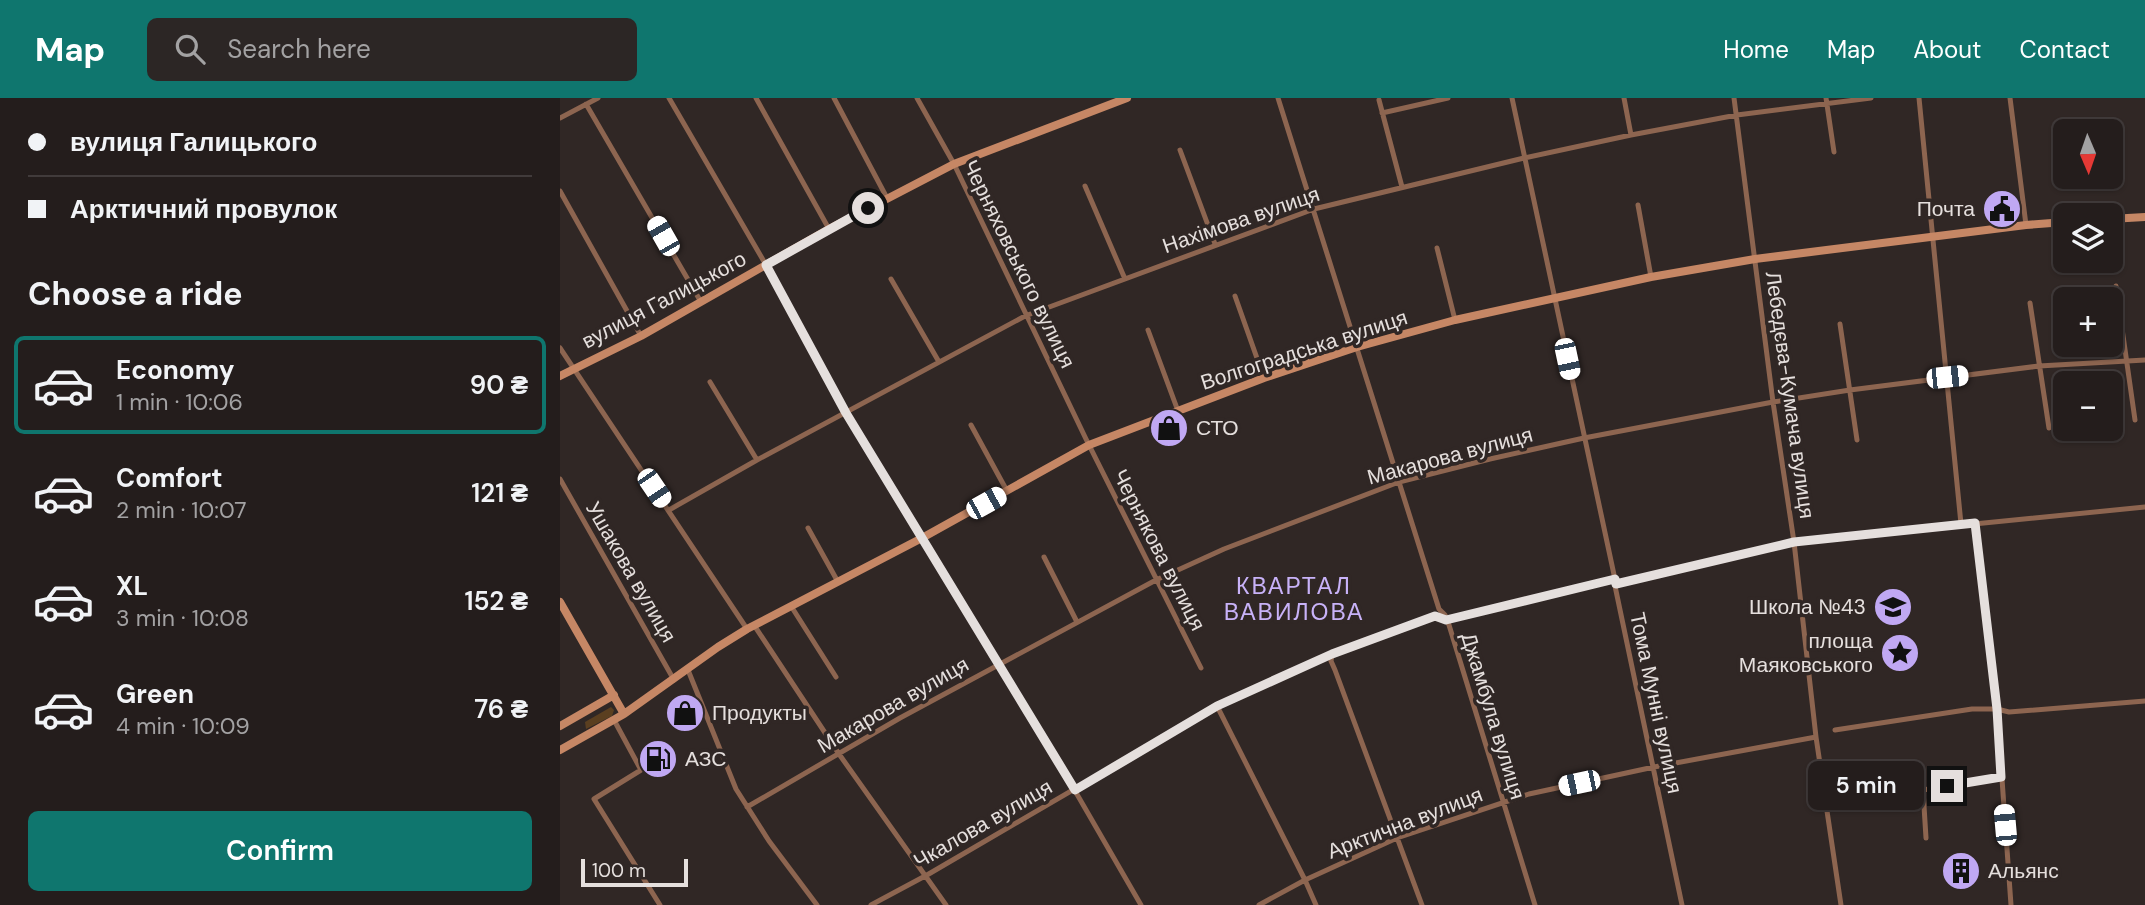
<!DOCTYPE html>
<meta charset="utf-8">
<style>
:root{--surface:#241d1c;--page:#2c2625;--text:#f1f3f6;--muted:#a3a2a3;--line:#413b3b;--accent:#0f766e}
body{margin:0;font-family:"DM Sans",sans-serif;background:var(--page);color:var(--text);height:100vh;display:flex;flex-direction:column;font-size:26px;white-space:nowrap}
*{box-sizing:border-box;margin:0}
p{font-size:23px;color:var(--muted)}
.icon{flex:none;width:38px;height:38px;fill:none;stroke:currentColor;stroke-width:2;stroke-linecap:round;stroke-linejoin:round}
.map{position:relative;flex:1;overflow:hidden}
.drawer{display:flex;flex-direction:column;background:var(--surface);width:560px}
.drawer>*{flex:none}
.hud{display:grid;align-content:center;height:154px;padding:0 28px;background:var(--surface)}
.needle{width:46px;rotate:178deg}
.tools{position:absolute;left:1493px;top:21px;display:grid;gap:14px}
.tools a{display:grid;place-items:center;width:70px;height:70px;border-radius:10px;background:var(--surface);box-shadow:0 2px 5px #0004,0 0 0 2px var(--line);font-size:35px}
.scale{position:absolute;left:21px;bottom:18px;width:107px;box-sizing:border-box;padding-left:7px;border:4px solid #e5dfdd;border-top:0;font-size:19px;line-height:24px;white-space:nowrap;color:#e5dfdd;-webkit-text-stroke:5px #302725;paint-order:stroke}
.end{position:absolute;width:32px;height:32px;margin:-16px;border:9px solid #e5dfdd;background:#111;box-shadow:0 0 0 4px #111}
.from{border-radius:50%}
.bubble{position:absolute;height:49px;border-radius:10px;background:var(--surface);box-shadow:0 2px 5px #0004,0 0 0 2px var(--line);font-size:23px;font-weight:600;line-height:49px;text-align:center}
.car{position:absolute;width:21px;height:42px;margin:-21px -10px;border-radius:9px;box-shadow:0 0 5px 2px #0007;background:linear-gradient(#fff 24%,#345 0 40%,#fff 0 76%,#345 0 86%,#fff 0)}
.hud b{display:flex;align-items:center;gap:24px;height:66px;font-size:26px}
.hud b+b{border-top:2px solid var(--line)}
.hud i{width:18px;height:18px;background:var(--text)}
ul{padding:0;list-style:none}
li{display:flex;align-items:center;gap:21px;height:98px;margin:0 14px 10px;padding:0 14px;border:4px solid transparent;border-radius:10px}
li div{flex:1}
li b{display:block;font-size:26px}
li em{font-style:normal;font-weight:600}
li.current{border-color:var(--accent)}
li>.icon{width:63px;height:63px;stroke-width:1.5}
h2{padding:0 28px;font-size:32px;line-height:84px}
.action{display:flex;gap:14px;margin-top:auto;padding:14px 28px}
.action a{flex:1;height:80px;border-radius:10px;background:var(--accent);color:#fff;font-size:28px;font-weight:600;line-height:80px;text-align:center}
header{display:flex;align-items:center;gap:42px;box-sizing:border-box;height:98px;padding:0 35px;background:var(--accent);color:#fff}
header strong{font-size:33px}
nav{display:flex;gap:38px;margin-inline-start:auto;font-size:24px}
.search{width:490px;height:63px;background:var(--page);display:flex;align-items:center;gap:18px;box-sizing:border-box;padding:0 24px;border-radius:10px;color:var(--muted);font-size:26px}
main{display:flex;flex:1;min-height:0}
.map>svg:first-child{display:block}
.green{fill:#5b3f20}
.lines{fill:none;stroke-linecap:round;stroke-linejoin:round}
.street{stroke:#8d6550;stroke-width:5}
.secondary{stroke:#c68765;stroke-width:8}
.route{stroke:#e5dfdd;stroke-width:9}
.labels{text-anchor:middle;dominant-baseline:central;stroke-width:7;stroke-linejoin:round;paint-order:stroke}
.poi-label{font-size:21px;fill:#e5dfdd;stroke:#302725;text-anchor:start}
.street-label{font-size:21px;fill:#e5dfdd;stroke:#302725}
.neighbourhood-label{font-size:23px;letter-spacing:2px;fill:#c8b2f8;stroke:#302725}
</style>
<header>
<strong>Map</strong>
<div class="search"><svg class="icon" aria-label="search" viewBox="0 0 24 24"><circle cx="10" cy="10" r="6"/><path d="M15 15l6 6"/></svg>Search here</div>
<nav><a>Home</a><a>Map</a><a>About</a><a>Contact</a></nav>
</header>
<main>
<section class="drawer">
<div class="hud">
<b><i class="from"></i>вулиця Галицького</b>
<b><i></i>Арктичний провулок</b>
</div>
<h2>Choose a ride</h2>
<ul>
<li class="current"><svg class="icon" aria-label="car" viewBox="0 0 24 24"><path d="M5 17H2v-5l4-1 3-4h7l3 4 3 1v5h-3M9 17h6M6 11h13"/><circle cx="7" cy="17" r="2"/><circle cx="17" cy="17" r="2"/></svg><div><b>Economy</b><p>1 min · 10:06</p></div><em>90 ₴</em></li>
<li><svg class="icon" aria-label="car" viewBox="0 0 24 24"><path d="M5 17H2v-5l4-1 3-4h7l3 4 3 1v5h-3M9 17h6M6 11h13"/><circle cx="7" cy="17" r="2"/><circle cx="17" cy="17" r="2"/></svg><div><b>Comfort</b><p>2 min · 10:07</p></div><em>121 ₴</em></li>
<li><svg class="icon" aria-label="car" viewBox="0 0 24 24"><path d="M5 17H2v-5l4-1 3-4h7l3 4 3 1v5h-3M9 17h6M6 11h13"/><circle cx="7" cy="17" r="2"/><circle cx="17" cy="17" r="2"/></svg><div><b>XL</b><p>3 min · 10:08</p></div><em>152 ₴</em></li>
<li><svg class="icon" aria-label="car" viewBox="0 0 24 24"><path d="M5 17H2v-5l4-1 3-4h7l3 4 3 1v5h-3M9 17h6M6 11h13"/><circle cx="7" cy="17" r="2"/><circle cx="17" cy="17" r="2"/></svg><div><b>Green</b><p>4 min · 10:09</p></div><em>76 ₴</em></li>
</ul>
<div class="action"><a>Confirm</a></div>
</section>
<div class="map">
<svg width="1585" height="807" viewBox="0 0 1585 807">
<rect width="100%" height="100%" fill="#302725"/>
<path class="green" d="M51 609 54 612 52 618 26 631 25 624Z"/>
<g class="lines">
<path class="street" d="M109 0 206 167 286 315 518 698 581 807
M196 0 269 131
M274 0 327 100
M357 0 394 66 526 341 641 570
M718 0 879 511 885 517 889 527 975 807
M952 0 1056 486 1055 488 1122 807
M1064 0 1071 37
M1174 0 1213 304 1234 444 1256 639 1281 807
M1266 0 1274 54
M1359 0 1401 426
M1450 0 1466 127
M819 2 842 89
M26 6 141 204
M822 15 888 0
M0 20 38 0
M620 52 655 146
M525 88 565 181
M0 93 81 238
M1078 107 1091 179
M877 150 895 222
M331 181 379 264
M1556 188 1575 322
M675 198 704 280
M1470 205 1489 330
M1280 226 1297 342
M588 232 618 313
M0 250 187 531
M150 284 197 362
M411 327 447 393
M0 381 114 582
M109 412 197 362 465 218 754 111 964 60 1071 37 1177 17 1311 0
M1415 425 1437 611 1451 807
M248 430 278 484
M484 459 517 524
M1056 486 1234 444 1585 409
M231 508 276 579
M194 527 279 656 386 807
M772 556 771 563 775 572 862 807
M128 572 176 691 209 743 257 807
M657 608 745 782 756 807
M54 622 81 672 34 701 100 807
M1275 632 1412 611H1437L1449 614 1585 603
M187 709 340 620 596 482 664 451 839 384 930 361 1024 340 1213 304 1290 292 1479 268 1585 262
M1366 740 1363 692 1441 679
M311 807 367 777 657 608 772 556 875 518 886 522 1055 481
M699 807 745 782 837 740 969 696 1094 669 1256 639"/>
<path class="secondary" d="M1550 121 1585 119
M0 278 81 238 269 131 394 66 567 0
M0 504 64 616
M0 628 54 597
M0 652 64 616 158 549 187 531 362 440 529 347 704 280 797 249 895 222 1091 179 1195 161 1466 127 1505 124"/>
</g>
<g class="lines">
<path class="route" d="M308 110 206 167 286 315 515 692 657 608 772 556 875 518 886 522 1055 481 1056 486 1234 444 1415 425 1437 611 1441 679 1387 688"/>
</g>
<defs>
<symbol id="civic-disc" viewBox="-11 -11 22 22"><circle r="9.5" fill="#c0a8f3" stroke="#302725"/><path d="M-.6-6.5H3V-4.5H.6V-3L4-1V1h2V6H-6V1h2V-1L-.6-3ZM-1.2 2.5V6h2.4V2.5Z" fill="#111"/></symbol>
<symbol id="shop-disc" viewBox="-11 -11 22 22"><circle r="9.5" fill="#c0a8f3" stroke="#302725"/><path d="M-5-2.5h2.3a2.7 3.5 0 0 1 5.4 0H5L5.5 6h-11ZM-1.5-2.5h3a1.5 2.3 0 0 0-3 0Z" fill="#111"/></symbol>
<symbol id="school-disc" viewBox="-11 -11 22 22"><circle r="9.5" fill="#c0a8f3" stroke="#302725"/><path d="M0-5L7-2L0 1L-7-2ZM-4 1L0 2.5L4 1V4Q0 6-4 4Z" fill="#111"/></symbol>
<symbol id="sight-disc" viewBox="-11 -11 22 22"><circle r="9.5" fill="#c0a8f3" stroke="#302725"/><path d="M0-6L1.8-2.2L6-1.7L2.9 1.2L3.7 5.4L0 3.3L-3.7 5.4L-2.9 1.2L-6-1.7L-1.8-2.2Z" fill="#111"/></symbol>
<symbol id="fuel-disc" viewBox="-11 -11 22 22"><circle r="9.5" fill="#c0a8f3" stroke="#302725"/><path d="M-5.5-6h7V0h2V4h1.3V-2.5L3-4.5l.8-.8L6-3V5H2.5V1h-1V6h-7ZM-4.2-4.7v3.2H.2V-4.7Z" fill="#111"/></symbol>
<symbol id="building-disc" viewBox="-11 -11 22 22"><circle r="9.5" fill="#c0a8f3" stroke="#302725"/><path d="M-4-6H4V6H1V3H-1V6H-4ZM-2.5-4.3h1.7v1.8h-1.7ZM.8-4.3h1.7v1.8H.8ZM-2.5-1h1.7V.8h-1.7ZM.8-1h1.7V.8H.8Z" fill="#111"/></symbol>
</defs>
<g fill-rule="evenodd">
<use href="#civic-disc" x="1420" y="89" width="44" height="44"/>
<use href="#shop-disc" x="587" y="308" width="44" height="44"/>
<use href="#school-disc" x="1311" y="487" width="44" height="44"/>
<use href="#sight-disc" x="1318" y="533" width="44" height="44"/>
<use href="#shop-disc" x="103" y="593" width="44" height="44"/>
<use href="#fuel-disc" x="76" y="639" width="44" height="44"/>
<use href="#building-disc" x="1379" y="751" width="44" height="44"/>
</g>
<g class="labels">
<g class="poi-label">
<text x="1415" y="111" text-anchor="end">Почта</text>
<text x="636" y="330">СТО</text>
<text x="1306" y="509" text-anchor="end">Школа №43</text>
<text x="1313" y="543" text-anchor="end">площа<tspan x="1313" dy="24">Маяковського</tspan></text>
<text x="152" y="615">Продукты</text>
<text x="125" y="661">АЗС</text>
<text x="1428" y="773">Альянс</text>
</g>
<g class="street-label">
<text transform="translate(681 122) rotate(-19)">Нахімова вулиця</text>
<text transform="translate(459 166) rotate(64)">Черняховського вулиця</text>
<text transform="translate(104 202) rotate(-28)">вулиця Галицького</text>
<text transform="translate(744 252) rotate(-18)">Волгоградська вулиця</text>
<text transform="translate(1230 297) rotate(82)">Лебедєва-Кумача вулиця</text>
<text transform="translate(890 358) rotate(-15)">Макарова вулиця</text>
<text transform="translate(599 452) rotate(63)">Чернякова вулиця</text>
<text transform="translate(71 474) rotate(60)">Ушакова вулиця</text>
<text transform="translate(1096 605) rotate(78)">Тома Мунні вулиця</text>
<text transform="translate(333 607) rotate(-30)">Макарова вулиця</text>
<text transform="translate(933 618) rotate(73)">Джамбула вулиця</text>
<text transform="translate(845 725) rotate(-21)">Арктична вулиця</text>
<text transform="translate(423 726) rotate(-30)">Чкалова вулиця</text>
</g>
<g class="neighbourhood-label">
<text x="734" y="488">КВАРТАЛ<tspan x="734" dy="26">ВАВИЛОВА</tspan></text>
</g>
</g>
</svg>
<div class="tools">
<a><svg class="needle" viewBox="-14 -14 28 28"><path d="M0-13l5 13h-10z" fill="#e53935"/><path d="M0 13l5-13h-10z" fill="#a3a2a3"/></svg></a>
<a><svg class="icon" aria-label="layers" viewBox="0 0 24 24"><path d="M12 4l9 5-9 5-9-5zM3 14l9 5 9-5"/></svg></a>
<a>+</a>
<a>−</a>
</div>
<div class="scale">100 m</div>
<i class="end from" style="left:308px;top:110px"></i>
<i class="end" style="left:1387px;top:688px"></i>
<div class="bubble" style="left:1248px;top:663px;width:116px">5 min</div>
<i class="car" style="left:103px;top:138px;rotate:330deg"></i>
<i class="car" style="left:1007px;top:261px;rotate:168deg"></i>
<i class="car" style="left:1387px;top:279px;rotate:84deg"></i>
<i class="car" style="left:94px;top:390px;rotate:146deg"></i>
<i class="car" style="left:426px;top:405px;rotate:61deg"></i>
<i class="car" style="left:1019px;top:685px;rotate:258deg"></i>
<i class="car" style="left:1445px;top:727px;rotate:355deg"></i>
</div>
</main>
